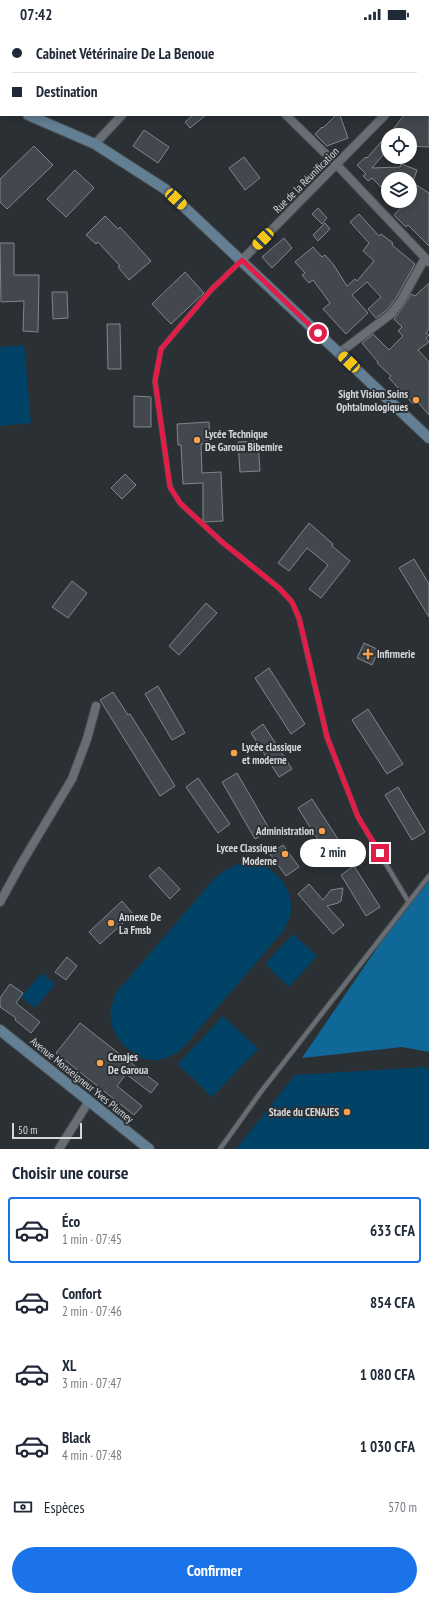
<!DOCTYPE html>
<html lang="fr">
<meta charset="utf-8">
<style>
:root{--surface:#fff;--page:#f2f2f3;--text:#1f2937;--muted:#747a83;--line:#e0e1e3;--accent:#1a73e8}
body{margin:0;font-family:"PT Sans Narrow",sans-serif;background:var(--page);color:var(--text);height:100vh;display:flex;flex-direction:column;font-size:15px;white-space:nowrap}
*{box-sizing:border-box;margin:0}
p{font-size:13px;color:var(--muted)}
.icon{flex:none;width:22px;height:22px;fill:none;stroke:currentColor;stroke-width:2;stroke-linecap:round;stroke-linejoin:round}
.map{position:relative;height:1121px;overflow:hidden}
.side{display:flex;flex-direction:column;background:var(--surface);flex:1}
.side>*{flex:none}
.hud{position:absolute;left:0px;top:0px;width:429px;height:88px;box-shadow:0 2px 10px #0003;display:grid;align-content:center;height:88px;padding:0 12px;background:var(--surface)}
.buttons{position:absolute;left:381px;top:100px;display:grid;gap:8px}
.buttons a{display:grid;place-items:center;width:36px;height:36px;border-radius:50%;background:var(--surface);box-shadow:0 2px 10px #0003;font-size:20px}
.scale{position:absolute;left:12px;bottom:10px;width:70px;box-sizing:border-box;padding-left:4px;border:2px solid #d5d8db;border-top:0;font-size:11px;line-height:14px;white-space:nowrap;color:#d5d8db;-webkit-text-stroke:3px #2b3035;paint-order:stroke}
.end{position:absolute;width:18px;height:18px;margin:-9px;border:5px solid #e11d48;background:#fff;box-shadow:0 0 0 2px #fff}
.from{border-radius:50%}
.bubble{position:absolute;height:28px;border-radius:14px;background:var(--surface);box-shadow:0 2px 10px #0003;font-size:13px;font-weight:600;line-height:28px;text-align:center}
.car{position:absolute;width:12px;height:24px;margin:-12px -6px;border-radius:5px;box-shadow:0 0 3px 1px #0007;background:linear-gradient(#f5c518 24%,#345 0 40%,#f5c518 0 76%,#345 0 86%,#f5c518 0)}
.hud b{display:flex;align-items:center;gap:14px;height:38px;font-size:15px}
.hud b+b{border-top:1px solid var(--line)}
.hud i{width:10px;height:10px;background:var(--text)}
ul{padding:0;list-style:none}
li{display:flex;align-items:center;gap:12px;height:66px;margin:0 8px 6px;padding:0 4px;border:2px solid transparent;border-radius:4px}
li div{flex:1}
li b{display:block;font-size:15px}
li em{font-style:normal;font-weight:600}
li.active{border-color:var(--accent)}
li>.icon{width:36px;height:36px;stroke-width:1.5}
h2{padding:0 12px;font-size:18px;line-height:48px}
.pay{display:flex;align-items:center;gap:10px;height:44px;padding:0 12px;font-size:15px}
.pay p{margin-inline-start:auto}
.button{display:flex;gap:8px;margin-top:auto;padding:8px 12px}
.button a{flex:1;height:46px;border-radius:24px;background:var(--accent);color:#fff;font-size:16px;font-weight:600;line-height:46px;text-align:center}
.status{display:flex;justify-content:space-between;align-items:center;height:28px;padding:0 20px;background:var(--surface);direction:ltr}
.status svg{height:11px;fill:currentColor}
.map>svg:first-child{display:block}
.green{fill:#004367}
.forest{fill:#106899}
.building{fill:#42484d;stroke:#80868b}
.lines{fill:none;stroke-linecap:round;stroke-linejoin:round}
.lane-casing{stroke:#494e51;stroke-width:6}
.street-casing{stroke:#494e51;stroke-width:10}
.secondary-casing{stroke:#494e51;stroke-width:12}
.lane{stroke:#686e73;stroke-width:4}
.street{stroke:#686e73;stroke-width:8}
.secondary{stroke:#627f93;stroke-width:10}
.route{stroke:#e11d48;stroke-width:5}
.poi-dot{fill:#f9a04c;stroke:#2b3035;stroke-width:1.5}
.labels{text-anchor:middle;dominant-baseline:central;stroke-width:4;stroke-linejoin:round;paint-order:stroke}
.street-label{font-size:11px;fill:#d5d8db;stroke:#2b3035}
.poi-label{font-size:11px;font-weight:bold;fill:#d5d8db;stroke:#2b3035;text-anchor:start}
</style>
<div class="status"><b>07:42</b><svg viewBox="0 0 49 12"><path d="M0 12V9h3v3zM5 12V6h3v6zM10 12V3h3v9zM15 12V0h3v12zM26 1h20v11H26zM47 4h2v5h-2z"/></svg></div>
<div class="map">
<svg width="429" height="1121" viewBox="0 0 429 1121">
<rect width="100%" height="100%" fill="#2b3035"/>
<path class="green" d="M24 317 31 395 0 398V319Z
M249 834C270 836 290 854 291 877 292 886 288 893 285 901L180 1023C171 1028 162 1033 151 1032 133 1030 114 1011 111 993 109 984 113 974 115 966L213 852C224 842 234 836 249 834Z
M293 906 317 928 289 959 265 936Z
M42 945 55 956 35 980 21 969Z
M223 988 258 1021 212 1069 178 1036Z
M426 1039 429 1042V1121H236L295 1047Z"/>
<path class="forest" d="M429 847V1024L402 1019 302 1030 409 873Z"/>
<path class="building" d="M193 87H206L190 100 185 94Z
M336 87H340L348 110 327 118 315 106 322 99 323 100Z
M404 87H429V119L410 118V107H389Z
M144 102 169 119 158 135 133 118Z
M388 106V121L372 140 400 139 401 136 417 142 414 151H388V156L383 161 372 150 368 153 363 148 366 146 357 137 366 129 367 130Z
M34 118 53 137 7 181 0 174V151Z
M244 129 260 150 245 162 229 140Z
M75 142 94 160 66 189 47 171Z
M410 153 429 165V218L408 197 406 199 394 187 407 173H410V170L415 165 410 162Z
M318 180 327 190 322 196 312 186Z
M359 186 379 208 381 206 393 215 392 217 415 236 396 270 387 282 376 290 368 281 381 269 367 254 352 267 368 285 346 306 323 281 330 275 313 252 309 255 302 247 305 245 295 234 313 219 322 229 325 227 333 236 347 258 355 251 357 253 374 233 363 223 369 215 350 194Z
M105 188 118 201 120 199 151 233 129 252 118 239 120 238 98 214 96 216 86 207Z
M325 195 330 201 318 213 313 207Z
M284 210 292 220 272 240 262 229Z
M0 215H14V247H39L38 304 23 303 24 273 1 274Z
M185 244 204 265 171 296 152 276Z
M429 255V301L426 305 429 307 426 310 429 314 418 322 429 334V387L417 373 413 376 389 350 391 348 377 335 378 334 362 315 373 306 389 322 403 308 398 303 402 299 394 291 405 276 411 266 415 268Z
M52 264H67L68 290 53 291Z
M107 296H120L121 341H108Z
M134 368 151 369V399H134Z
M209 394 210 416H201L202 445 221 444 223 493 205 494 203 492V455L183 456 181 417H178L177 396Z
M258 413 260 443 240 444 238 414Z
M125 446 136 457 122 471 111 460Z
M309 495 333 516 332 518 350 533 321 570 309 561 328 537 307 520 289 543 278 535Z
M414 531 429 556V589L399 540Z
M72 553 87 565 68 590 52 579Z
M206 575 217 585 179 627 169 618Z
M364 615 379 622 372 637 357 630Z
M269 640 305 696 291 706 255 650Z
M158 658 185 705 172 712 145 666Z
M113 664 128 687 130 686 175 758 160 768 100 672Z
M368 681 403 736 387 746 352 692Z
M263 696 292 741 279 749 251 705Z
M237 745 270 802 255 811 222 754Z
M198 750 230 796 218 805 186 759Z
M398 759 425 804 412 812 385 767Z
M312 771 347 825 332 834 298 780Z
M283 817 299 839 286 848 270 826Z
M354 838 380 879 366 888 341 847Z
M159 839 180 861 170 871 149 848Z
M309 856 323 872 331 862 343 860 341 873 338 875 327 878 344 897 333 906 298 866Z
M122 873 133 886 100 916 89 904Z
M67 929 77 938 66 952 55 944Z
M10 956 23 965 16 975 40 994 31 1005 15 992 16 990 0 979V970Z
M80 995 158 1056 151 1065 126 1046 117 1058 142 1078 134 1087 56 1025Z"/>
<g class="lines">
<defs>
<path id="lane" d="M241 233 211 262 161 321 155 353 170 459 180 475 196 490 222 514 279 560 292 574 299 590 327 709 358 789 408 873
M220 1121 260 1065 429 848"/>
<path id="street" d="M192 0 193 1
M389 0 390 1
M40 1V0
M206 1 207 0
M310 1 311 0
M0 42 1 41
M428 43 429 42
M286 87 337 137 429 234
M95 116 122 87
M242 232 385 87
M339 325 391 286 401 273 425 230
M0 874 21 836 72 751 87 711 96 678
M59 1121 89 1073"/>
<path id="secondary" d="M0 76 1 77
M28 87 95 116 165 161 429 410
M0 1002 149 1121"/>
</defs>
<use href="#lane" class="lane-casing"/>
<use href="#street" class="street-casing"/>
<use href="#secondary" class="secondary-casing"/>
<use href="#lane" class="lane"/>
<use href="#street" class="street"/>
<use href="#secondary" class="secondary"/>
</g>
<g class="lines">
<path class="route" d="M318 305 242 232 211 262 161 321 155 353 170 459 180 475 222 514 279 560 292 574 299 590 302 602 327 709 358 789 380 825"/>
</g>
<g class="poi-dot">
<circle cx="416" cy="372" r="4"/>
<circle cx="197" cy="412" r="4"/>
<path d="M366 620h4v4h4v4h-4v4h-4v-4h-4v-4h4z"/>
<circle cx="234" cy="725" r="4"/>
<circle cx="322" cy="803" r="4"/>
<circle cx="285" cy="826" r="4"/>
<circle cx="111" cy="895" r="4"/>
<circle cx="100" cy="1035" r="4"/>
<circle cx="347" cy="1084" r="4"/>
</g>
<g class="labels">
<g class="street-label">
<text transform="translate(306 152) rotate(-45)">Rue de la Réunification</text>
<text transform="translate(82 1052) rotate(39)">Avenue Monseigneur Yves Plumey</text>
</g>
<g class="poi-label">
<text x="408" y="366" text-anchor="end">Sight Vision Soins<tspan x="408" dy="13">Ophtalmologiques</tspan></text>
<text x="205" y="406">Lycée Technique<tspan x="205" dy="13">De Garoua Bibemire</tspan></text>
<text x="377" y="626">Infirmerie</text>
<text x="242" y="719">Lycée classique<tspan x="242" dy="13">et moderne</tspan></text>
<text x="314" y="803" text-anchor="end">Administration</text>
<text x="277" y="820" text-anchor="end">Lycee Classique<tspan x="277" dy="13">Moderne</tspan></text>
<text x="119" y="889">Annexe De<tspan x="119" dy="13">La Fmsb</tspan></text>
<text x="108" y="1029">Cenajes<tspan x="108" dy="13">De Garoua</tspan></text>
<text x="339" y="1084" text-anchor="end">Stade du CENAJES</text>
</g>
</g>
</svg>
<div class="buttons">
<a><svg class="icon" aria-label="locate" viewBox="0 0 24 24"><circle cx="12" cy="12" r="6"/><path d="M12 2v4M12 18v4M2 12h4M18 12h4"/></svg></a>
<a><svg class="icon" aria-label="layers" viewBox="0 0 24 24"><path d="M12 4l9 5-9 5-9-5zM3 14l9 5 9-5"/></svg></a>
</div>
<div class="scale">50 m</div>
<i class="end from" style="left:318px;top:305px"></i>
<i class="end" style="left:380px;top:825px"></i>
<div class="bubble" style="left:300px;top:811px;width:66px">2 min</div>
<i class="car" style="left:176px;top:171px;rotate:133deg"></i>
<i class="car" style="left:263px;top:211px;rotate:225deg"></i>
<i class="car" style="left:349px;top:334px;rotate:313deg"></i>
<div class="hud">
<b><i class="from"></i>Cabinet Vétérinaire De La Benoue</b>
<b><i></i>Destination</b>
</div>
</div>
<section class="side">
<h2>Choisir une course</h2>
<ul>
<li class="active"><svg class="icon" aria-label="car" viewBox="0 0 24 24"><path d="M5 17H2v-5l4-1 3-4h7l3 4 3 1v5h-3M9 17h6M6 11h13"/><circle cx="7" cy="17" r="2"/><circle cx="17" cy="17" r="2"/></svg><div><b>Éco</b><p>1 min · 07:45</p></div><em>633 CFA</em></li>
<li><svg class="icon" aria-label="car" viewBox="0 0 24 24"><path d="M5 17H2v-5l4-1 3-4h7l3 4 3 1v5h-3M9 17h6M6 11h13"/><circle cx="7" cy="17" r="2"/><circle cx="17" cy="17" r="2"/></svg><div><b>Confort</b><p>2 min · 07:46</p></div><em>854 CFA</em></li>
<li><svg class="icon" aria-label="car" viewBox="0 0 24 24"><path d="M5 17H2v-5l4-1 3-4h7l3 4 3 1v5h-3M9 17h6M6 11h13"/><circle cx="7" cy="17" r="2"/><circle cx="17" cy="17" r="2"/></svg><div><b>XL</b><p>3 min · 07:47</p></div><em>1 080 CFA</em></li>
<li><svg class="icon" aria-label="car" viewBox="0 0 24 24"><path d="M5 17H2v-5l4-1 3-4h7l3 4 3 1v5h-3M9 17h6M6 11h13"/><circle cx="7" cy="17" r="2"/><circle cx="17" cy="17" r="2"/></svg><div><b>Black</b><p>4 min · 07:48</p></div><em>1 030 CFA</em></li>
</ul>
<div class="pay"><svg class="icon" aria-label="cash" viewBox="0 0 24 24"><path d="M3 7h18v10H3z"/><circle cx="12" cy="12" r="2"/></svg>Espèces<p>570 m</p></div>
<div class="button"><a>Confirmer</a></div>
</section>
